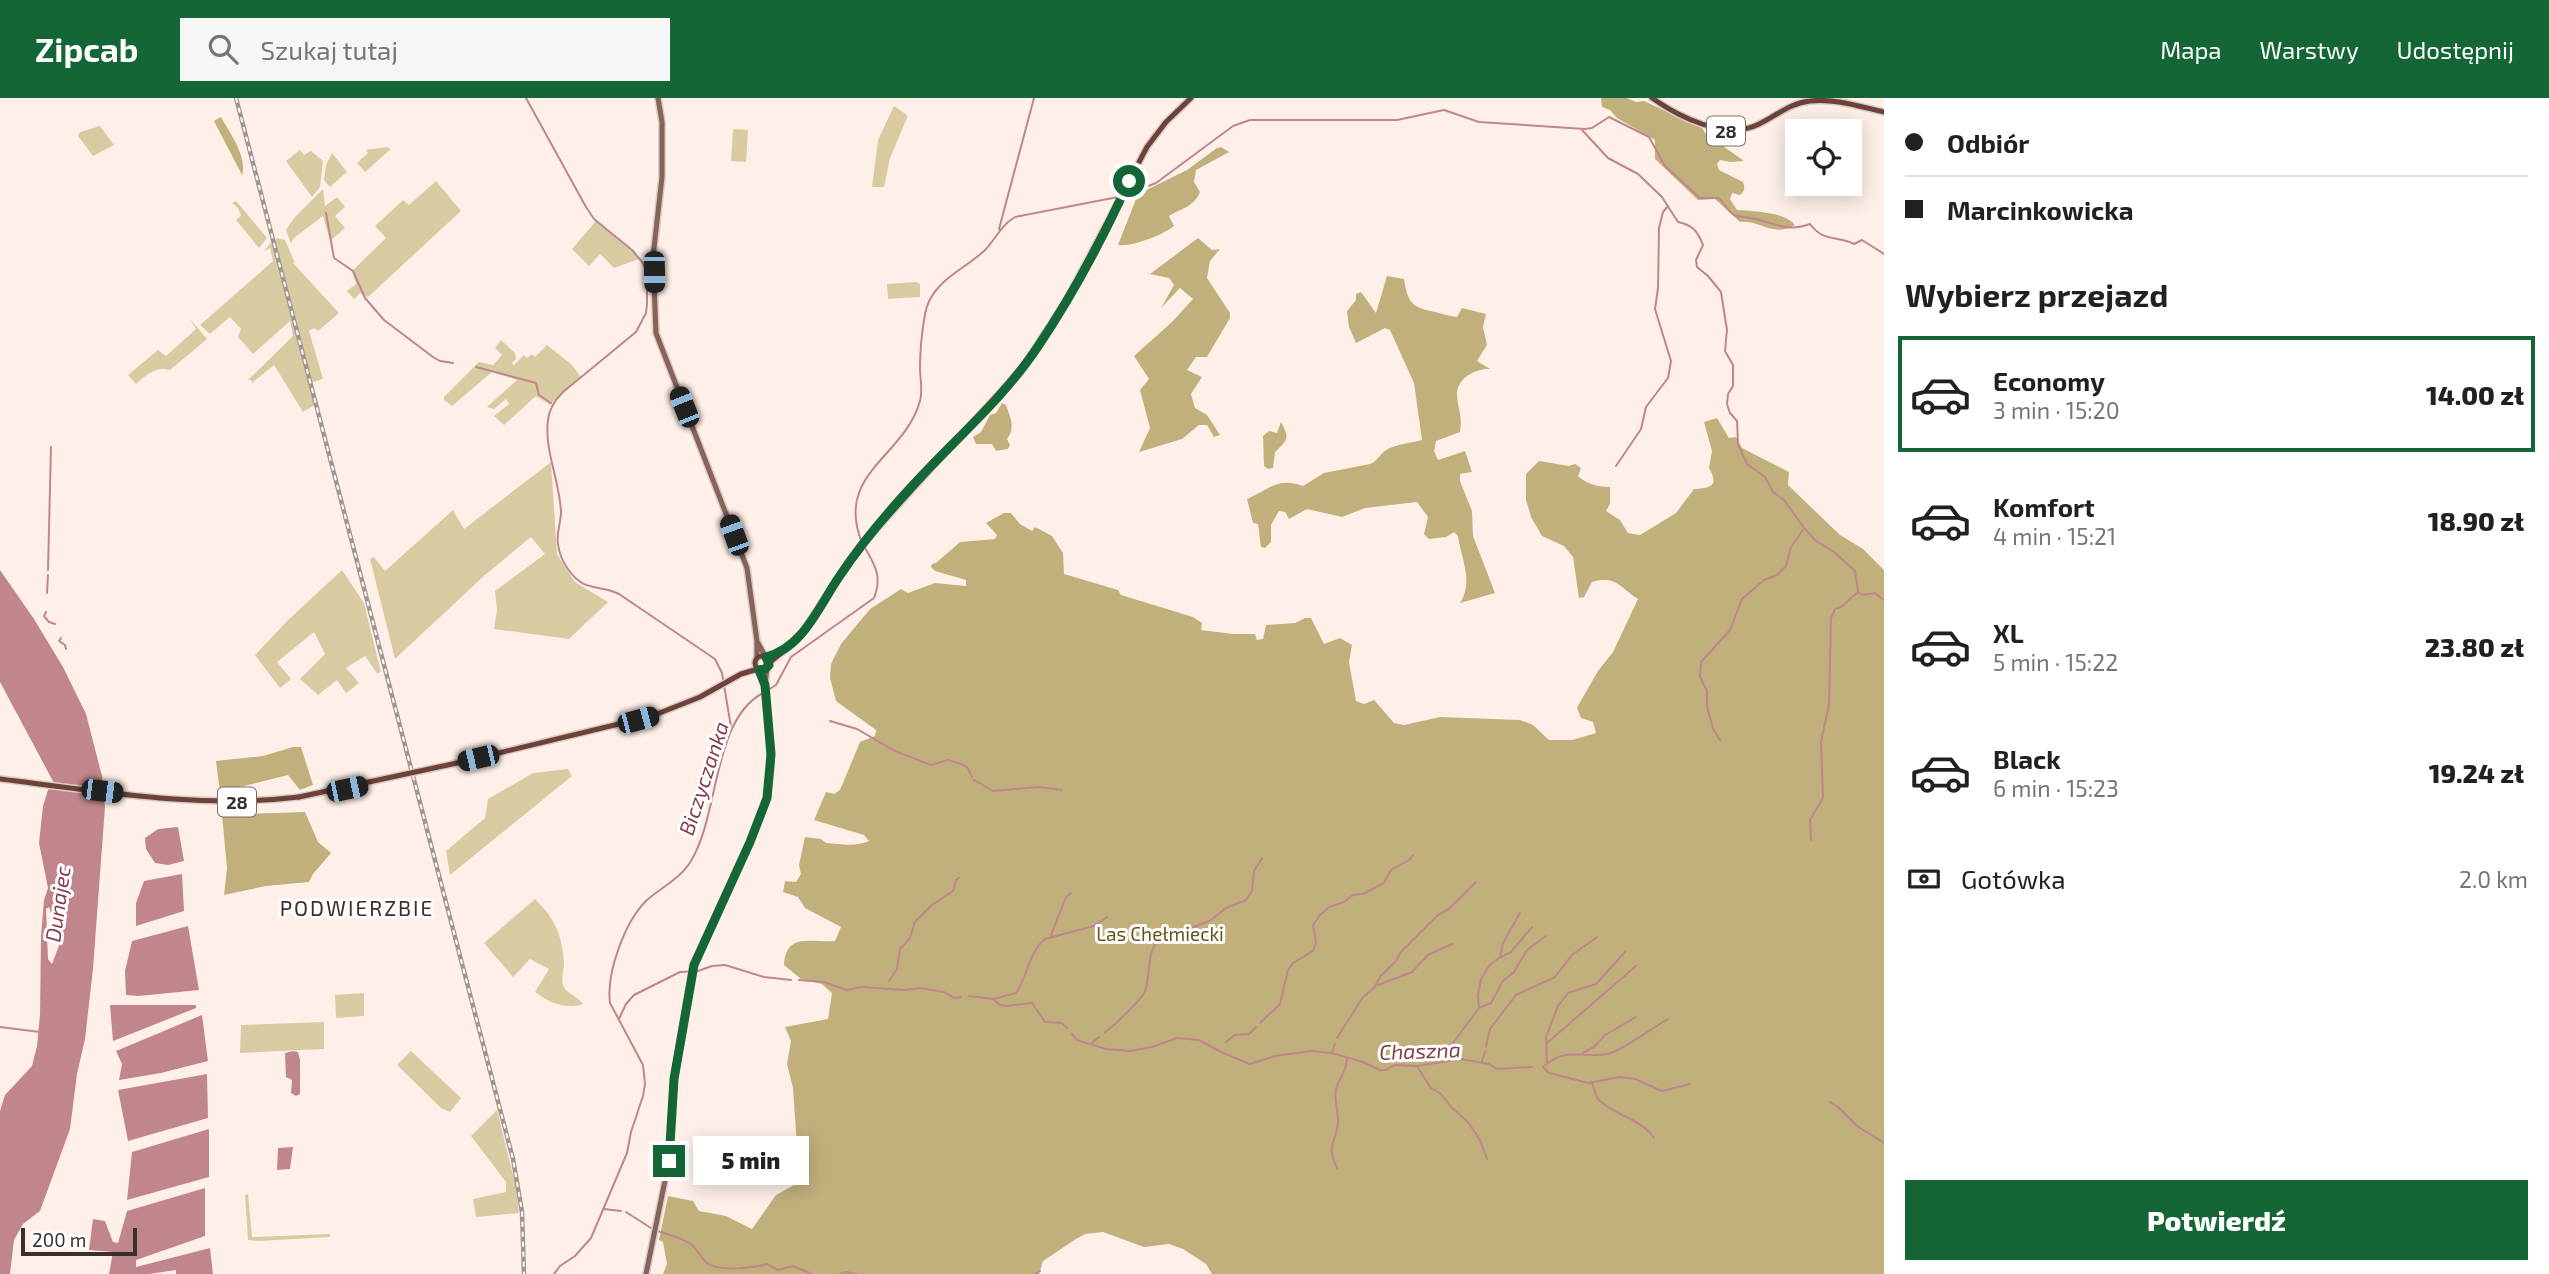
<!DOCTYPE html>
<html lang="pl">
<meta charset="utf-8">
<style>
:root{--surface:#fff;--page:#f6f6f6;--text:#202124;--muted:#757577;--line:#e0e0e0;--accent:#146636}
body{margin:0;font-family:"Exo 2",sans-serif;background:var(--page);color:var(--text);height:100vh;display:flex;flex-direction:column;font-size:26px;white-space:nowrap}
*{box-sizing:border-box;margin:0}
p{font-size:23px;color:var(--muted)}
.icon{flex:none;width:38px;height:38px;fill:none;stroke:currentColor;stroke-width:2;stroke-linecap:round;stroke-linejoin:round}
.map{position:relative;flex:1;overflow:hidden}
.sheet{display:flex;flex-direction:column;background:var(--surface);width:665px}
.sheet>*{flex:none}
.banner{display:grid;align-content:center;height:154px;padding:0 21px;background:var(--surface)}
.buttons{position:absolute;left:1785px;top:21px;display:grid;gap:14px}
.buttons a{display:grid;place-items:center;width:77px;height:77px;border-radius:0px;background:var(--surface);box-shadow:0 4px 18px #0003;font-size:35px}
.scale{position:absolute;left:21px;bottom:18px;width:116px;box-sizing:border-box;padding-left:7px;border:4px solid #39302b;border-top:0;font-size:19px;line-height:24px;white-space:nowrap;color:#39302b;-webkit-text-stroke:5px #fff;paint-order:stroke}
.end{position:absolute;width:32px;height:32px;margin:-16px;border:9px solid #146636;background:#fff;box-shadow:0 0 0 4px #fff}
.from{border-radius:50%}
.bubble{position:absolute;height:49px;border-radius:0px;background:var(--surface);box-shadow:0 4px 18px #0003;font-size:23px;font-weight:800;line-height:49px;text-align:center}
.car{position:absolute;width:21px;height:42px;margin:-21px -10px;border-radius:9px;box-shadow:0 0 5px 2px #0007;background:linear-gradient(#222 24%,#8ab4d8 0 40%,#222 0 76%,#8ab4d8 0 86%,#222 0)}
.banner b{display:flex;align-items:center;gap:24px;height:66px;font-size:26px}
.banner b+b{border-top:2px solid var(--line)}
.banner i{width:18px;height:18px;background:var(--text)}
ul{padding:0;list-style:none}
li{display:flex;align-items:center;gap:21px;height:116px;margin:0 14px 10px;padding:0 7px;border:4px solid transparent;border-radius:0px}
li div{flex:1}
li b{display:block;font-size:26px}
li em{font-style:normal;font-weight:800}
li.current{border-color:var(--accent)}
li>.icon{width:63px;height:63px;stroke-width:1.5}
h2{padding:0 21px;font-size:32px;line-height:84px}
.pay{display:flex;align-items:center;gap:18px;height:77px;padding:0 21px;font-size:26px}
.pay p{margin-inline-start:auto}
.cta{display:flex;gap:14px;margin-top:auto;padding:14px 21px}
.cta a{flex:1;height:80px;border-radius:0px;background:var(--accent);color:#fff;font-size:28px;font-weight:800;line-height:80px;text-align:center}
header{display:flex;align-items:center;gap:42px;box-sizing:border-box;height:98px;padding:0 35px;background:var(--accent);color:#fff}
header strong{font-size:33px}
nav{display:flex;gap:38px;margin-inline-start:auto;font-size:24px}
.search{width:490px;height:63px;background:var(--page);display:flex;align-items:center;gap:18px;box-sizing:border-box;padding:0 24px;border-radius:0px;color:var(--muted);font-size:26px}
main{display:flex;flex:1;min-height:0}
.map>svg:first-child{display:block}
.green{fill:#d8cba2}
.forest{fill:#c1b07c}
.water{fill:#c0868c;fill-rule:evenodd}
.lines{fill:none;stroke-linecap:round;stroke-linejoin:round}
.stream{stroke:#c0868c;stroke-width:2}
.secondary-casing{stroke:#dbcdc6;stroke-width:8}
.primary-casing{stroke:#dbcdc6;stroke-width:8}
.secondary{stroke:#87635b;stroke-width:5}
.primary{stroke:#6c4239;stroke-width:5}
.rail-casing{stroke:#a1968f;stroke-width:4.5}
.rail{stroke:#fff;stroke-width:2;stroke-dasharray:5;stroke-linecap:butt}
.primary-bridge-casing{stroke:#dbcdc6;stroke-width:8;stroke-linecap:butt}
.primary-bridge{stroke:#6c4239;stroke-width:5}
.route{stroke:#146636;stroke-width:9}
.labels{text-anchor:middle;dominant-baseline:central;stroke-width:6;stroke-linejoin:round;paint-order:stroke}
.shield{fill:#fff;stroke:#746e6b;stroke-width:2}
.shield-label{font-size:18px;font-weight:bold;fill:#39302b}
.park-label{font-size:19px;fill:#665416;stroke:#fff}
.water-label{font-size:21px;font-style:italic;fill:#863c48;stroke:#fff}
.neighbourhood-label{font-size:21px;letter-spacing:2px;fill:#39302b;stroke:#fff}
</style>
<header>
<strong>Zipcab</strong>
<div class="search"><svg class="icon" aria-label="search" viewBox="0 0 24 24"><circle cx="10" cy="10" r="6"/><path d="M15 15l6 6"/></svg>Szukaj tutaj</div>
<nav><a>Mapa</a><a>Warstwy</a><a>Udostępnij</a></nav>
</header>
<main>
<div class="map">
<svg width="1884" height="1176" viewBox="0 0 1884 1176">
<rect width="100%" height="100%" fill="#fef0e8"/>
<path class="green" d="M894 8 907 17V20L890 60 884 89H872L878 42Z
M100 28 114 47 93 58 78 38 80 34Z
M733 31 748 32 746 64 731 63Z
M387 49 391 51 365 74 357 65 368 55 366 52Z
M300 52 304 57 311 53 323 63 320 89 312 99 286 63Z
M332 55 347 74 330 89 324 82 326 67Z
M436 83 461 113 368 199 360 195 354 201 347 193 356 186 352 173 386 140 375 128 403 102 409 107Z
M323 91 325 108 337 99 345 109 335 118 345 130 330 143 323 118 294 140 291 145 295 157 286 132 294 120Z
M236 103 267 140 259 150 236 122 241 118 238 110 232 105Z
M596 123 634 155 639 161 614 170 600 156 589 168 572 151Z
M277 140 285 142 295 165H293L339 215 318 233 314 230 309 233 323 281 311 285 274 143Z
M272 143 315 307 303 314 274 267 252 285 251 282H248L293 238 290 223 253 256 238 239 241 231 230 219 210 236 200 227 273 163 270 150 264 153Z
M916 184 920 186V199L888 201 887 186Z
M190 221 207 241 170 272C156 268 146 277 136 286L128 277 158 252 166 258 196 231Z
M501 242 515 255 516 261 512 265 514 267 524 257 527 260 532 256 535 259 547 247 571 266 581 279 550 307 536 298 504 327 494 318 509 306 506 301 494 311 487 309 517 282 492 274 452 308 444 302V299L479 264 493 267 502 257 495 250Z
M551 364 557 456 575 484 608 504 569 541 494 531 497 512 495 493 545 456 531 439 485 477 395 561 370 461 374 459 385 473 453 412 464 431Z
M342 472 364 505 381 574 377 575 365 558 346 570 359 585 346 595 337 582 318 597 300 581 325 556 314 534 277 564 291 581 280 590 255 557 287 523Z
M568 671 572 678 450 777 446 753 485 720 488 701 533 675Z
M535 801C555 821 562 836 564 865 564 872 561 881 563 887 566 896 578 898 583 906 565 912 548 904 535 894L549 871 530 861 513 879 484 845Z
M364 879V918L336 920 335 897 364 895Z
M324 924V951L240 955 241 927Z
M411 953 461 1000 450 1014 441 1010 397 967Z
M497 1012 516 1089 519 1115 476 1119 473 1101 506 1094V1084L471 1038Z
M248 1096 252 1139 329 1136 331 1139 258 1143 248 1142 245 1097Z"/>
<path class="forest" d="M1601 0H1627L1636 4 1644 3 1702 30 1706 36 1744 63 1730 64 1720 62 1717 66 1719 72 1743 84C1745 90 1745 93 1740 97L1732 95 1730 101 1737 112C1753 113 1785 114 1795 127 1773 140 1761 122 1740 124L1715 101 1698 102 1655 61V42L1617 20 1610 12 1602 9Z
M221 19C229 34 248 59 242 77L214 23Z
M1221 49 1229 54 1196 72 1194 84 1200 94C1194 109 1182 110 1169 118L1174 128C1163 137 1132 149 1118 147L1138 96 1187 72 1217 50Z
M1198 140 1212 152 1220 151 1210 163 1207 180 1230 215V220L1207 259H1196L1187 272 1202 279 1191 296 1195 310 1207 317 1220 337 1214 339 1207 327H1199L1182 341 1139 354 1150 330 1140 292 1149 281 1134 258 1172 224 1193 201 1180 190 1161 210 1174 187 1169 180 1150 176Z
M1387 178 1404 181C1408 206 1412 209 1435 214 1443 216 1449 218 1457 219L1462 210 1486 216 1483 229 1487 247 1477 263 1490 271C1477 270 1458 279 1457 295 1457 309 1463 317 1460 334L1436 343 1434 353 1438 362 1465 353 1472 374 1460 376V383L1472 413 1473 438 1495 495 1460 505C1474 483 1461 461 1458 438L1454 434 1446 439 1429 441 1424 436 1428 419 1417 404 1365 410 1342 419 1307 411 1289 421 1285 414 1279 413 1271 427V444L1265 450 1261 449 1258 426 1253 425 1247 401C1269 391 1278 379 1303 388L1324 375 1370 366C1378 363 1380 355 1388 351 1397 346 1411 345 1422 342L1414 285 1390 232 1385 230 1356 245 1349 229 1347 213 1356 202V196L1361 194 1376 215Z
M1002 305 1006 307C1010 319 1016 330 1007 341L1010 347 1008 351 996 353 992 346H976L973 339 981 334 990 317 996 315Z
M1717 320 1729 340 1736 339 1742 350 1789 374 1788 387 1840 437 1863 451 1884 472V1176H1212L1206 1166 1183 1151 1169 1146 1144 1149 1103 1134 1085 1136 1076 1141 1043 1163 1039 1176H663L667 1166 663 1144 659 1142 668 1098 693 1103 699 1113 726 1118 752 1131 776 1097 796 1086 798 1063 793 990 787 966 791 943 785 929 828 921 832 895 822 886 801 881 784 867C786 834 811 845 835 843L841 829 805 810 798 799 783 794 785 783 796 784 801 776 799 767 805 739 821 741 826 745C841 746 856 749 869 743L864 737 814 722 826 694 834 696 840 692 860 644 875 638 876 632 836 603 830 580 831 566 841 546 870 511 901 491 908 495 935 485 966 488V482L935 473 931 469 932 466 936 465 960 444 995 441 997 437 986 425 1004 415H1011L1020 426 1032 433 1035 429 1052 438 1063 455 1064 476 1118 492 1121 497 1193 519 1202 525 1201 532 1233 536H1255L1257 542 1263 541 1266 527 1295 525 1305 520H1311L1324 546 1340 540 1352 547 1349 564 1356 603 1364 606 1374 602 1394 625 1404 627 1440 619 1520 622 1533 627 1549 642H1572L1596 635 1593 624 1581 620 1577 610 1579 606 1598 573 1613 554 1638 501C1620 490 1617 477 1592 484L1584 499 1579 500 1573 459 1564 448 1542 438 1531 419 1526 402V376L1539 363 1569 368 1575 366 1581 370 1578 378C1586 386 1599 389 1610 389V406L1606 413 1620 422 1628 435 1640 437 1676 415 1694 391C1712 390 1719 387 1709 370L1712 353 1704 324Z
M1281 324C1290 341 1288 341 1275 354L1273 370 1268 371 1264 368 1263 338 1269 333 1277 335Z
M293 649H301L313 687 300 692 288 677 220 694 216 663 263 658Z
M305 714 318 744 331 755 313 776 309 784 266 788 224 797 227 770 222 717Z"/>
<path class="water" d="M0 472 34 521 63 569 86 616 102 678 105 709 93 871 85 941 77 976 70 1031 40 1113 23 1126 14 1142 10 1176H0V1013L5 997 32 968 37 948 40 917 41 838 44 802 48 790 39 745 43 708 48 692 55 687 0 584ZM49 809 60 845 52 866 48 861 46 811Z
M178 729 184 763 168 767 155 765 146 751 145 740 158 731Z
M182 776 184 813 136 828V805L144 783Z
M188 828 199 892 139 898 126 897 125 873 132 843Z
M110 907H196V910L113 943Z
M202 917 208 963 161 975 119 982 122 966 116 953Z
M293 953 298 954 300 962V996L296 998 291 995 292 982 286 979 285 955Z
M207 976 208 1020 128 1043 118 992Z
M209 1031V1079L127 1102 132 1054Z
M293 1049 290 1071 277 1072 278 1050Z
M205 1090V1138L136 1162V1169L210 1150 213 1176H176V1172L149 1176H109L113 1154 89 1152 93 1121 105 1123 113 1144 118 1145 127 1113Z"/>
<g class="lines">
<path class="stream" d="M526 0 586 109 594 121 632 152 643 165 647 177V207L646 215 636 234 563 294C555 302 549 310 548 322 544 352 560 384 561 414 561 425 556 435 558 446 559 455 563 464 568 471 585 496 598 485 619 496L715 561 722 575 731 629
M1582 32 1608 60 1638 76 1662 99 1678 124C1693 127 1698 134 1703 147L1696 162 1697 169 1708 178 1721 194 1727 232 1725 253 1733 267V288L1728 296 1727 306 1730 315 1737 323 1738 346 1747 366 1765 379 1773 394 1784 402 1804 430 1816 443 1834 454 1855 473 1858 494 1863 497 1875 495 1884 502
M1123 98 1156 85 1233 28 1250 22H1397L1444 12 1479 24 1585 31 1592 30 1609 19 1649 39 1665 68 1700 100H1719C1724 105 1728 113 1734 117 1740 120 1745 118 1751 120 1774 124 1785 135 1810 126 1824 145 1837 137 1854 146L1862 142 1884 156
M326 115 334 160 353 173 365 200 384 222 433 259 440 263 453 265
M999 131 1034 0
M476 269 536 285 539 297 551 305
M1616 368 1641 331 1646 309 1668 280 1671 263 1655 211 1658 190 1659 130 1663 114 1668 108
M862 445C834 375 904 360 920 303 923 292 920 281 920 270 920 252 922 233 925 216 931 183 963 173 985 152 996 141 1000 128 1015 119L1118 99
M48 472 51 349
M47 495 48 477
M46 514 44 518 49 524 55 526
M61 540 59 543 65 547 66 551
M768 592 776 587 791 559 874 500C882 480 876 468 865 450
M830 623 857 631 895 653 931 667 948 662 961 666 967 669 972 679
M1720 642 1713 631 1707 608V593L1700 579 1701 564 1730 532 1742 501 1764 482 1777 477 1786 468 1791 449 1803 432
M974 682 993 693 1038 689 1062 692
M1811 742 1810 722 1823 700 1821 644 1829 606 1831 520 1835 511 1841 509 1857 495
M1051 837 1066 799 1071 795
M1161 840 1179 831H1189L1211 822 1226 810 1246 802 1252 793 1254 773 1262 760
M1501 859 1511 854 1532 829
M799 882 824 884 847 892 862 889 905 892 919 890 944 894 954 900 961 899
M889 883 897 871 900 851 910 840 915 824 932 807 953 793 956 782 959 780
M1378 887 1412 874 1428 857 1452 846
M969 898 993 901 1000 907 1006 908 1032 905 1045 924 1062 925 1067 930
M993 901 1016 895C1028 878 1028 855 1045 841L1094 828 1107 819
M1479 910 1491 905 1503 883 1514 874 1527 852 1546 838
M619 921 626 906 634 897 680 874 698 873 712 868 725 867 764 879 791 882
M1668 921C1654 929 1624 951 1611 955 1584 963 1568 946 1543 969L1549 975 1588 985 1620 979 1635 981 1662 993 1690 986
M1260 925 1280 906 1288 872 1293 865 1313 853 1316 844 1313 827 1320 817 1329 809 1344 804 1353 797 1363 796 1384 785 1391 772 1409 762 1413 757
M0 929 40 934
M1105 934C1112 930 1143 900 1145 893 1151 876 1146 859 1157 843
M1072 936 1077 942 1106 951 1130 953 1152 949 1177 940 1199 942 1221 954 1250 966 1275 958 1311 953 1332 955 1363 964 1380 972H1386L1394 967 1417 968 1461 961 1489 966 1497 971 1532 969
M1337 940 1363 899 1374 890 1380 879 1396 863 1401 854 1438 817 1449 811 1476 784
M1226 944 1235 937 1249 936 1256 929
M1092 945 1099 939
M1453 945 1479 910 1478 897 1481 881 1489 868 1500 859 1503 845 1520 815
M1547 945 1636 868
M1486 949 1490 931 1516 897 1555 879 1572 857 1597 839
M1332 955 1335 946
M1583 955 1594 949 1605 937 1636 919
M1449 961 1451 951
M1482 963 1485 954
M1547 965 1546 939 1558 908 1568 895 1596 886 1625 854
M1417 968 1430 989 1441 996 1451 1009 1468 1024 1480 1042 1487 1061
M1592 985C1594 990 1595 996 1598 1001 1614 1018 1641 1020 1654 1040
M1830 1004 1837 1008 1857 1028 1884 1045
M1337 1070C1326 1046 1335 1047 1338 1026 1339 1015 1334 1003 1336 992 1338 980 1346 977 1347 961
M604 1111 621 1113
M626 1114 651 1130
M658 1133C668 1137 680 1139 689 1145 698 1151 700 1159 707 1165 718 1174 755 1170 767 1166L778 1172 793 1168 812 1176
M554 1176 560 1168 575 1158 591 1140 627 1055 631 1034 643 998 645 986 643 967 610 905C606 875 625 823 647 802 662 789 681 780 691 763 720 715 712 622 763 595
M840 1176 846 1174 856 1176
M1035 1176 1040 1173"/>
<defs>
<path id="secondary" d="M658 0 662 24V79L653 159 656 235 747 470 757 543V559
M758 545 765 558
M646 1176 669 1063 674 981 693 867 750 745 767 700 771 669 765 587 767 570"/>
<path id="primary" d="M1652 0C1679 19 1725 42 1757 27 1775 19 1789 5 1810 3 1834 0 1861 9 1884 14
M755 565a7 7 0 1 1 14 0a7 7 0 1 1-14 0Z
M769 565 797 542 842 474 870 438 1023 269 1067 201 1147 49 1166 24 1191 0
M457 665 652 618 700 599 741 576 758 571
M0 681C99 693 199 711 299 699"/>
</defs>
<use href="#secondary" class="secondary-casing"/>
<use href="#primary" class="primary-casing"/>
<use href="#secondary" class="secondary"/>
<use href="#primary" class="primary"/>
<defs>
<path id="rail" d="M236 0 513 1061 522 1114 524 1176"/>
</defs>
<use href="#rail" class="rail-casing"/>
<use href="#rail" class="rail"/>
<defs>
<path id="primary-bridge" d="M299 699 457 665"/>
</defs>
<use href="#primary-bridge" class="primary-bridge-casing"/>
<use href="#primary-bridge" class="primary-bridge"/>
</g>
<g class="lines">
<path class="route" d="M669 1063 674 981 694 867 750 744 767 700 771 656 765 587 759 572 765 571 769 567 766 559C803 550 819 508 839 479 866 438 900 400 934 365 970 328 1008 293 1037 250 1072 198 1103 140 1129 83"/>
</g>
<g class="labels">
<g class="shield">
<rect x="1707" y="18.5" width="38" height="29" rx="5"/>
<rect x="218" y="689.5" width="38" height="29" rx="5"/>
</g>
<g class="shield-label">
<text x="1726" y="33">28</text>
<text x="237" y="704">28</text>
</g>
<g class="park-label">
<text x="1160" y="835">Las Chełmiecki</text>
</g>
<g class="water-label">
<text transform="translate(703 680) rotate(-72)">Biczyczanka</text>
<text transform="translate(57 806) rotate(-82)">Dunajec</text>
<text transform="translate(1420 952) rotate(-2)">Chaszna</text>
</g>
<g class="neighbourhood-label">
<text x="357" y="809">PODWIERZBIE</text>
</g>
</g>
</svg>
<div class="buttons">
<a><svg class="icon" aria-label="locate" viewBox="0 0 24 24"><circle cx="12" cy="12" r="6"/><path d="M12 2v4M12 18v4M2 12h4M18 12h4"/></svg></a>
</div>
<div class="scale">200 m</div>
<i class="end from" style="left:1129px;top:83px"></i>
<i class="end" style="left:669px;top:1063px"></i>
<div class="bubble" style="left:693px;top:1038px;width:116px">5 min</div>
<i class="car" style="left:654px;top:174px;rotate:179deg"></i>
<i class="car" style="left:684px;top:309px;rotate:338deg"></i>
<i class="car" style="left:734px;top:437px;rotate:340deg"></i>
<i class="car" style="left:638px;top:622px;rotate:75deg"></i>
<i class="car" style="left:478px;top:660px;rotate:257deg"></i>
<i class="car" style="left:347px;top:691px;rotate:78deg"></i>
<i class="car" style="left:102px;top:693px;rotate:97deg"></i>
</div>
<section class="sheet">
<div class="banner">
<b><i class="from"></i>Odbiór</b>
<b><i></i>Marcinkowicka</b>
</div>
<h2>Wybierz przejazd</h2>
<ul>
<li class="current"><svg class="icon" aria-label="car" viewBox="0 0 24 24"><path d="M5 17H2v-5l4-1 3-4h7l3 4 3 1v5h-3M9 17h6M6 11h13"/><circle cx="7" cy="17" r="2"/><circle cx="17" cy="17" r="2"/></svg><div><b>Economy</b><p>3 min · 15:20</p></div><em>14.00 zł</em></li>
<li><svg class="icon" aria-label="car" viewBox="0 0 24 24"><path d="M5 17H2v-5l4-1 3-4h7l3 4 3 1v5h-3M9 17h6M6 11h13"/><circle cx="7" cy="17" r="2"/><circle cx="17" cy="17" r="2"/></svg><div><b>Komfort</b><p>4 min · 15:21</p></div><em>18.90 zł</em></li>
<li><svg class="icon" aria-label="car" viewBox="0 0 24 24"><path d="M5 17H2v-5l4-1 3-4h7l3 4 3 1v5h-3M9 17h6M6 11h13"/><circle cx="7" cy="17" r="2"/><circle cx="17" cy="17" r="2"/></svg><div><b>XL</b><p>5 min · 15:22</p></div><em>23.80 zł</em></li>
<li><svg class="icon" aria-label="car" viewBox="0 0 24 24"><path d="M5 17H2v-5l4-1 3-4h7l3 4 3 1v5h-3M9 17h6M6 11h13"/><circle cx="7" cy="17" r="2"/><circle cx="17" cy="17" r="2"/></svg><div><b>Black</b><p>6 min · 15:23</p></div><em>19.24 zł</em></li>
</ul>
<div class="pay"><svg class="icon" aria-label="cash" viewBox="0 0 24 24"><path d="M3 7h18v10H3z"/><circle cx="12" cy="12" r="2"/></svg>Gotówka<p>2.0 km</p></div>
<div class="cta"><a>Potwierdź</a></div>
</section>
</main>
